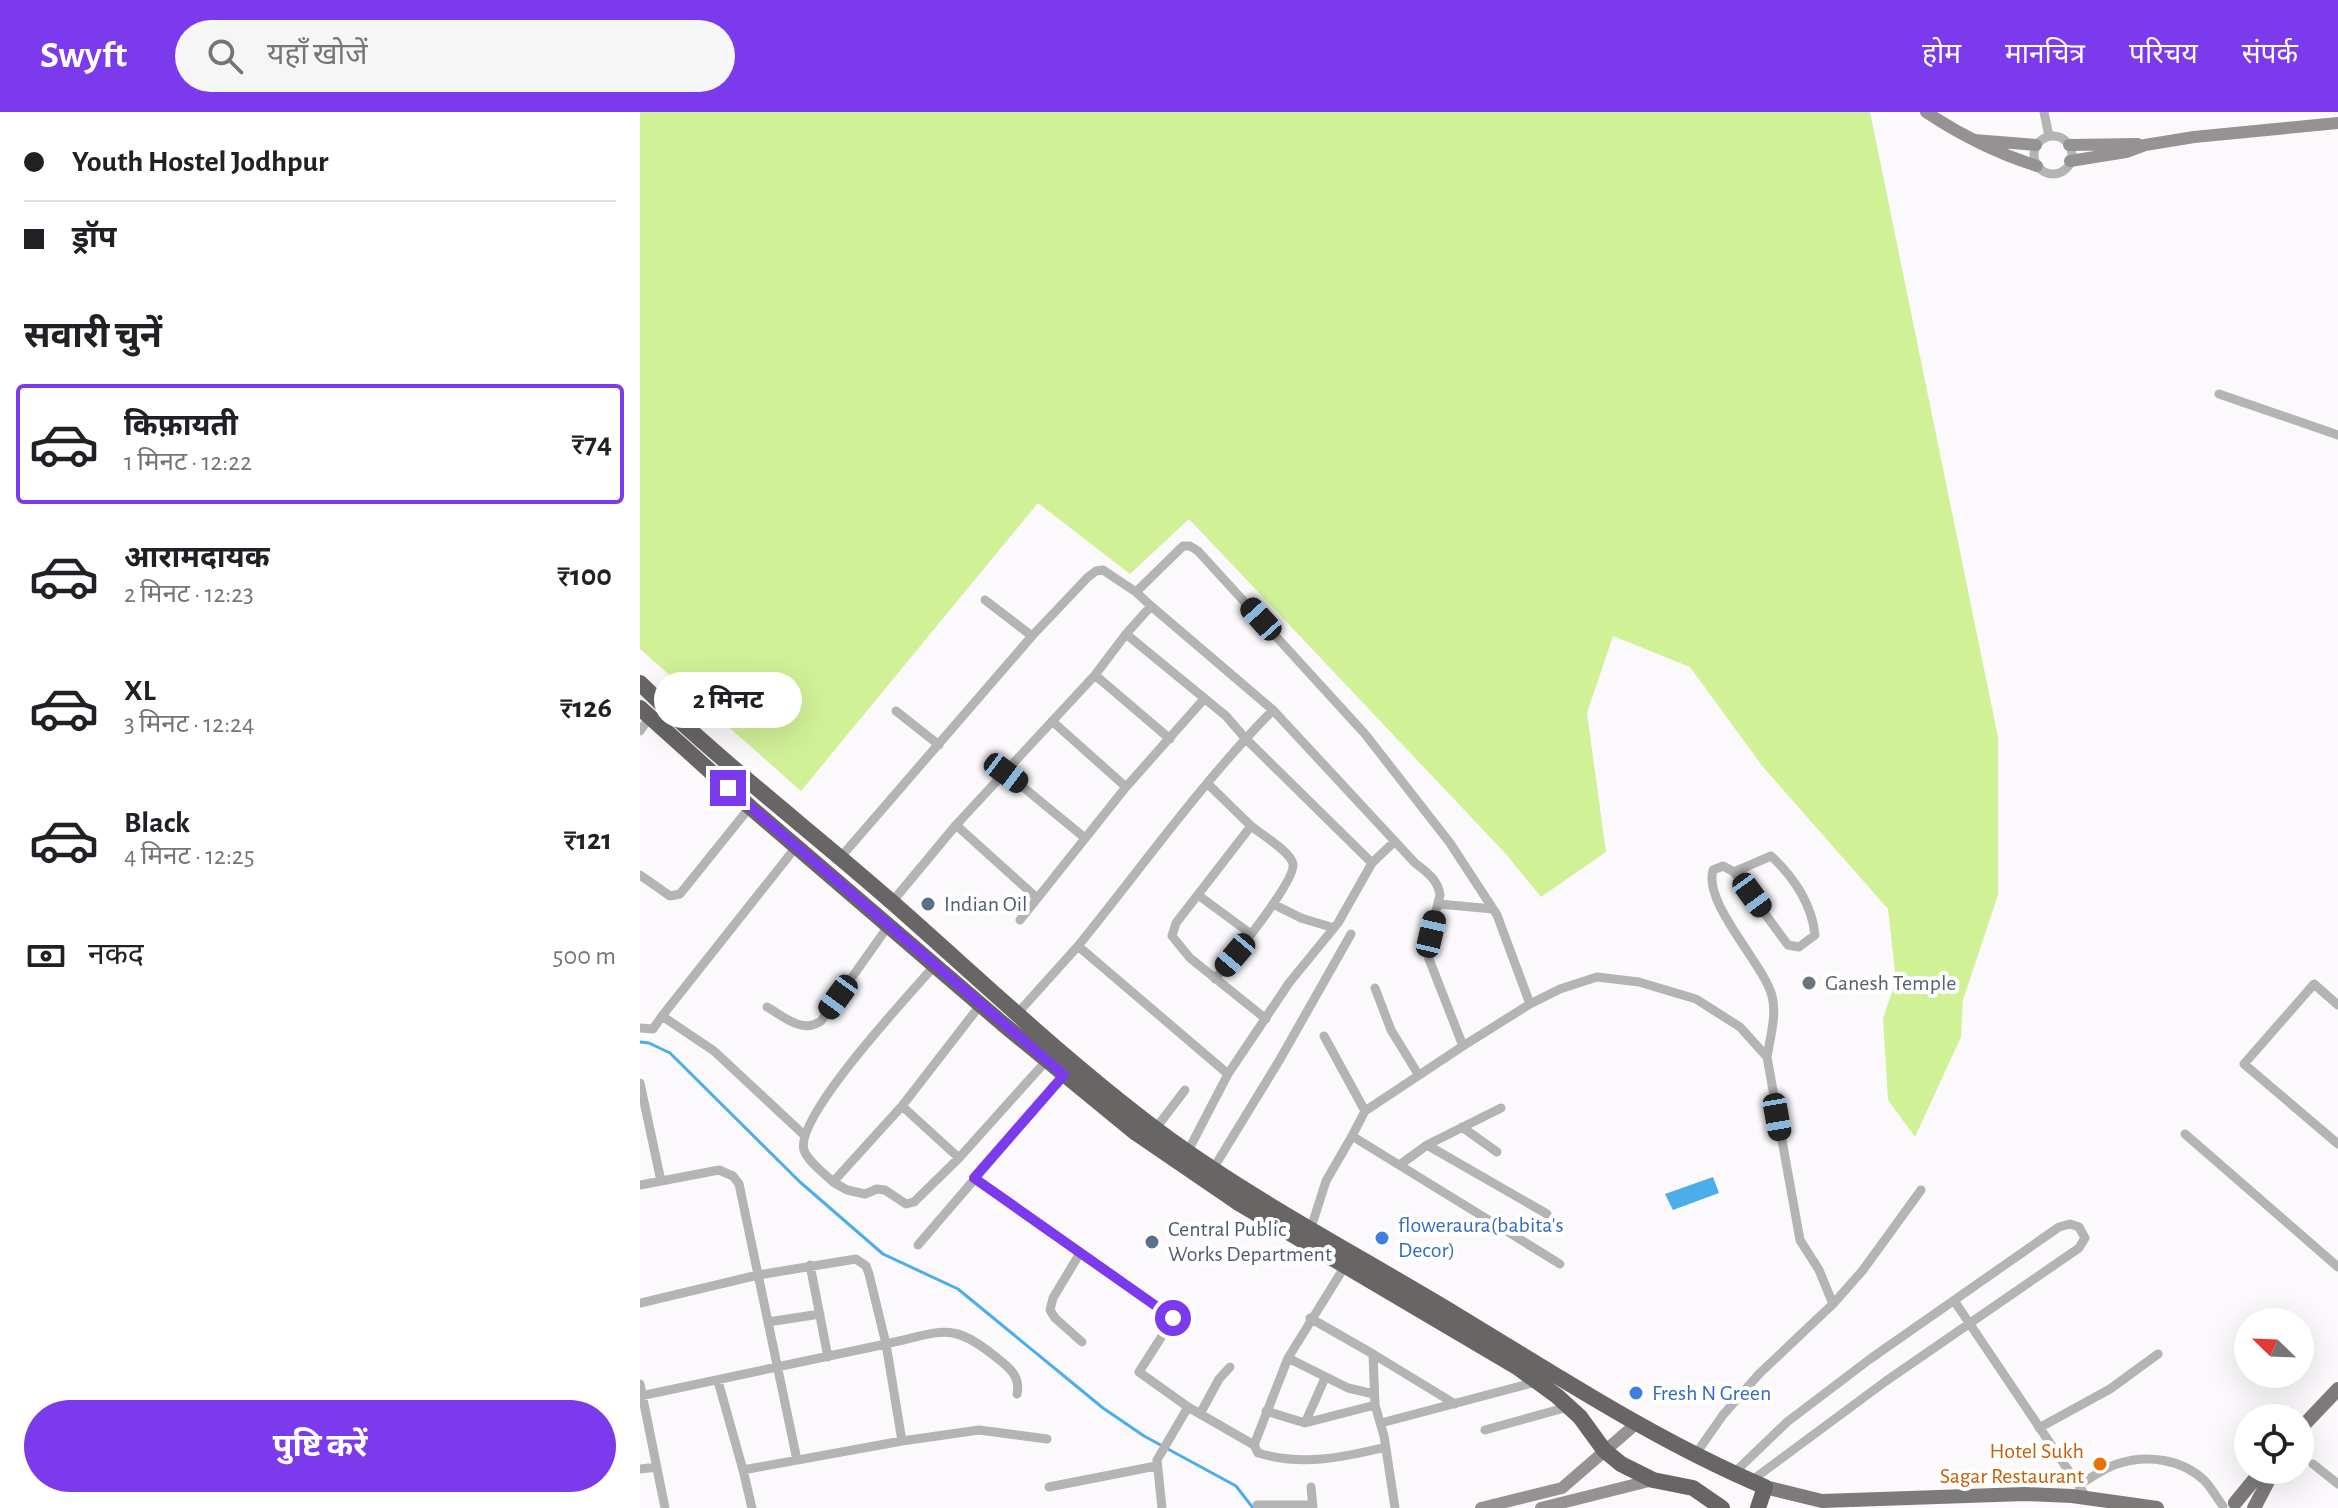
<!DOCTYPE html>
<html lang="hi">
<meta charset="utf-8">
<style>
:root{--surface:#fff;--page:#f6f6f6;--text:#202124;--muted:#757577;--line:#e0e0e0;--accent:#7c3aed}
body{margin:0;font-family:"Alegreya Sans","Noto Sans Devanagari",sans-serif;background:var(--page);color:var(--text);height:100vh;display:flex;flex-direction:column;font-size:30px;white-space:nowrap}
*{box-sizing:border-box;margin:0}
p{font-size:26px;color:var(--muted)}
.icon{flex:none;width:44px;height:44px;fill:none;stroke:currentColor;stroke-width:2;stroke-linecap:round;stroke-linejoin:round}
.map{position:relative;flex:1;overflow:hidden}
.panel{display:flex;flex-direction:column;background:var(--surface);width:640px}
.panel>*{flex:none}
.banner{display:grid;align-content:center;height:176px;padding:0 24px;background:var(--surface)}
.needle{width:52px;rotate:293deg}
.fabs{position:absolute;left:1594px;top:1196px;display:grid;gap:16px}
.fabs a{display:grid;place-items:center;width:80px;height:80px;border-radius:50%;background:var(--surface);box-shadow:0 8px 32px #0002;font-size:40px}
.end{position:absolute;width:36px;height:36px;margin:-18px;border:10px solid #7c3aed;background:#fff;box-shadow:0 0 0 4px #fff}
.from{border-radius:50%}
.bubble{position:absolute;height:56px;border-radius:28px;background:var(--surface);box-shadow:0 8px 32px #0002;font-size:26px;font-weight:700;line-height:56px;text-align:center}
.car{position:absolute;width:24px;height:48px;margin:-24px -12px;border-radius:10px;box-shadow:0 0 6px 2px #0007;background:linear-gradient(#222 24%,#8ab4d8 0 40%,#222 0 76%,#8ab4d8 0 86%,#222 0)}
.banner b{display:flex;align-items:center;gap:28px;height:76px;font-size:30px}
.banner b+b{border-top:2px solid var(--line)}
.banner i{width:20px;height:20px;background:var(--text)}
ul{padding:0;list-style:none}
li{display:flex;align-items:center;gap:24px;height:120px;margin:0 16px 12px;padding:0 8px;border:4px solid transparent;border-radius:8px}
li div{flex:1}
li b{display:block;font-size:30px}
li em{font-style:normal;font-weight:700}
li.selected{border-color:var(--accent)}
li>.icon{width:72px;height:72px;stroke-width:1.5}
h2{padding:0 24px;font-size:36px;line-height:96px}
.pay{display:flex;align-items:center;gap:20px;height:88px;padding:0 24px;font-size:30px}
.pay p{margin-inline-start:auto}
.primary-button{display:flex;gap:16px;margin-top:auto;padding:16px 24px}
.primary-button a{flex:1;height:92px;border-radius:48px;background:var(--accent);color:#fff;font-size:32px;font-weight:700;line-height:92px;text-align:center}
header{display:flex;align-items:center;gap:48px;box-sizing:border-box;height:112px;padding:0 40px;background:var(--accent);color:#fff}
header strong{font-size:38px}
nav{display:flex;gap:44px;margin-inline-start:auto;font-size:28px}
.search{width:560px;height:72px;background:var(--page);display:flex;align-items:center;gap:20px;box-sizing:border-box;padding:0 28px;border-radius:44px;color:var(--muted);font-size:30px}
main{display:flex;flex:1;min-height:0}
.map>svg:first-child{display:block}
.green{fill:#d1f197}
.water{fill:#4badea}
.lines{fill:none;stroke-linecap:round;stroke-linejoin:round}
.stream{stroke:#4badea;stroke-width:3}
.street{stroke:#b5b4b4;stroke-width:9}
.secondary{stroke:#949292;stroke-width:12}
.primary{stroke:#7d7a7a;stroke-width:14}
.highway{stroke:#686565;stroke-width:16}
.route{stroke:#7c3aed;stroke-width:10}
.service-dot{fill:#5c6f8a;stroke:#fff;stroke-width:3}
.worship-dot{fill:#6b7280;stroke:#fff;stroke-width:3}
.shop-dot{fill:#3f7fe0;stroke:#fff;stroke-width:3}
.food-dot{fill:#e8710a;stroke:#fff;stroke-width:3}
.labels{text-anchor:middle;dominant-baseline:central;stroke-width:8;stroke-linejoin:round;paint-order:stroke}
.service-label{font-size:22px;fill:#4e5e75;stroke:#fff;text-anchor:start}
.worship-label{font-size:22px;fill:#5b616d;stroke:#fff;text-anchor:start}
.shop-label{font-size:22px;fill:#366cbe;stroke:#fff;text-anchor:start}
.food-label{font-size:22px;fill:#c56008;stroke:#fff;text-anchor:end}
</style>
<header>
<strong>Swyft</strong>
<div class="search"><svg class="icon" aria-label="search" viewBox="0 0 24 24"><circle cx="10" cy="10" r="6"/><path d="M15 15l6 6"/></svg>यहाँ खोजें</div>
<nav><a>होम</a><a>मानचित्र</a><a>परिचय</a><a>संपर्क</a></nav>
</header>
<main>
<section class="panel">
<div class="banner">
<b><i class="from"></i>Youth Hostel Jodhpur</b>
<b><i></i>ड्रॉप</b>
</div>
<h2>सवारी चुनें</h2>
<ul>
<li class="selected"><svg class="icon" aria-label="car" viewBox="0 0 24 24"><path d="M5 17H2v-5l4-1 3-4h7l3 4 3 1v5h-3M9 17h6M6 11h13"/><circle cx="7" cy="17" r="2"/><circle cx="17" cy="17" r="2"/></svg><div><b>किफ़ायती</b><p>1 मिनट · 12:22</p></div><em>₹74</em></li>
<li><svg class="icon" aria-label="car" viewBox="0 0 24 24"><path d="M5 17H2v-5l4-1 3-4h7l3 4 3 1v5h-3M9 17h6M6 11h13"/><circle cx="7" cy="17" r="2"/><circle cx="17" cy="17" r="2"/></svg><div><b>आरामदायक</b><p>2 मिनट · 12:23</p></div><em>₹100</em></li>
<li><svg class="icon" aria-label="car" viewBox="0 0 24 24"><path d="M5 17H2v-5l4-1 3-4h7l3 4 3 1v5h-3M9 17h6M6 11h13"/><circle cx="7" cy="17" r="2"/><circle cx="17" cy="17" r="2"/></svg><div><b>XL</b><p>3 मिनट · 12:24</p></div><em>₹126</em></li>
<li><svg class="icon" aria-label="car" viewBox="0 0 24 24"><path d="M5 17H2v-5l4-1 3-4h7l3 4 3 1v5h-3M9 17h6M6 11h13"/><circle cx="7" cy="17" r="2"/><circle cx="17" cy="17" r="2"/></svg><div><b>Black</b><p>4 मिनट · 12:25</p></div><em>₹121</em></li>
</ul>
<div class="pay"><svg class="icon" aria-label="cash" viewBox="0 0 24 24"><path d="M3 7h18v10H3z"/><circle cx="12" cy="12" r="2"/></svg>नकद<p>500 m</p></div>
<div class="primary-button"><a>पुष्टि करें</a></div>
</section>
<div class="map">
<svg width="1698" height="1396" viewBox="0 0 1698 1396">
<rect width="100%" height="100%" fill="#fbf9fc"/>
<path class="green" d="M0 0H1230L1358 625V783L1323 888 1321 925 1275 1025 1248 988 1243 906 1256 869 1248 797 1123 655 1050 555 973 524 947 601 966 740 901 785 865 741 549 407 490 462 398 391 161 679 0 537Z"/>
<path class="water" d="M1073 1065 1079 1081 1033 1098 1025 1082Z"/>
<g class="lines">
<path class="stream" d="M0 930 9 931 30 941 160 1070 243 1142 318 1177 463 1296 504 1324 596 1374 613 1396"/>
<path class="street" d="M1404 0 1409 24
M1394 43a19 19 0 1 1 38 0a19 19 0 1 1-38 0Z
M1579 282 1698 323
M496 480 543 434H550L558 439 725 622 810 731 857 803 890 892
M345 488 392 524
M486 522 511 494 633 598 775 751C787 760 798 768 800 783L787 835 789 847 823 934
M455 563 530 627
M256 599 299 633
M412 609 486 675
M0 619 10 605
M366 661 445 726
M568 672 611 714 536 811 532 824 550 846 626 907
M316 713 397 786
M156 735 22 904 74 939 163 1022
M200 746 392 524 448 465 456 459 463 458 496 480 511 494
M732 751 755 729
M0 763 30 784 40 782 110 695
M558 783 611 822
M252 790 316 713 455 563 486 522 586 604 605 626 732 751 698 811 649 871 588 962 548 1039
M633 792 661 806 694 816
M799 792 853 797
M380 808 486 675 564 587
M438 834C502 755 562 670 633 598
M575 867C589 851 656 769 653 752 651 740 621 722 611 714
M735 876 751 918 778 962
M1698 893 1674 872 1604 952 1698 1032
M127 895C145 905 162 922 181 909L249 813
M376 903 438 834 588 962
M0 916 13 917 22 904
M684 924 725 999
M1127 945 1160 1128 1179 1158 1193 1192
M0 971 21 1069
M262 994 341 892
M822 1015 857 1040
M516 1016 545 978
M1545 1022 1698 1155
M787 1033 907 1102
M319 1046 262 994 193 1070 207 1078 225 1082 237 1077 245 1078 266 1092 274 1090 319 1046 407 948
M761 1052 787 1033 861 996
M573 1057 639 949 711 822
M334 1066 533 1206
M193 1070C184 1061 168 1050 164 1038 154 1005 271 881 296 852
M0 1073 79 1058 93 1064 99 1072 157 1348
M670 1119 686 1069 712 1024
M278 1133 424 963
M440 1141 413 1186 410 1198 415 1206 442 1230
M920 1152 712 1024 725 999 823 934 890 892 920 877 957 865 999 870 1056 887 1100 915 1127 945C1130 926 1137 903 1132 884 1124 852 1063 792 1073 758L1083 754 1094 760 1148 833 1159 835 1175 823C1172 792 1153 764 1131 744L1094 760
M170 1153 188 1245
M1315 1190 1447 1386
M0 1191 118 1163 216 1147 226 1154 229 1162 246 1232C305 1219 312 1208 362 1250 373 1259 380 1267 377 1282
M128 1210 180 1202
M522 1224 499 1260 548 1295
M733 1242 815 1292
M648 1246 708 1276 734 1282
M78 1269 103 1358
M0 1272 25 1396
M0 1284 246 1232 262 1329 103 1358 112 1396
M735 1293 744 1324 755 1396
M626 1299 665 1311 735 1293 733 1242 670 1206
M560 1302 579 1267 590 1255
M665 1311 685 1266
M741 1311 896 1270
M1399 1316 1470 1277 1518 1242
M845 1318 928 1295
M262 1329 339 1318 407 1327
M614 1333 618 1341C662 1354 701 1346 746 1335
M1055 1343 1083 1303 1119 1262 1193 1192 1223 1158 1281 1078
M1673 1352 1698 1372
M0 1357 17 1355
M1094 1361 1147 1310 1230 1247 1419 1115 1430 1112 1439 1115 1445 1126 1439 1136 1246 1269 1111 1369
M1439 1373C1451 1366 1464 1356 1477 1352 1507 1342 1542 1347 1565 1369 1572 1377 1577 1386 1583 1394
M409 1375 516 1354
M671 1375 673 1396
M617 1393H672
M522 1396 517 1348 548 1295 614 1333 648 1246 705 1154"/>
<path class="secondary" d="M1286 0C1322 24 1356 41 1397 54
M1334 28 1396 33
M1429 33 1498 32
M1430 49 1486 40 1505 33 1554 25 1698 11
M841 1396 922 1376 997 1311
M901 1396 1013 1368"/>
<path class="primary" d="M1660 1317 1698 1277
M1125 1375 1182 1389 1385 1382 1432 1384 1517 1396
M1595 1391 1622 1358
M1614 1396 1634 1358"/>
<path class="highway" d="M0 571C80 650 169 717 253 791 344 871 431 955 529 1027 619 1092 719 1144 815 1202 916 1263 1016 1329 1125 1375L1118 1396
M0 596 110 695 363 912 496 1021 597 1090 877 1255 917 1284 940 1305 964 1338 981 1352 1013 1368 1053 1376 1082 1396"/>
</g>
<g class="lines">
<path class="route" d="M88 676 424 963 334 1066 533 1206"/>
</g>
<g class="service-dot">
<circle cx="288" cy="792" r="8"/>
<circle cx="512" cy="1130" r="8"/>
</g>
<circle class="worship-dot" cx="1169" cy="871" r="8"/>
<g class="shop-dot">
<circle cx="742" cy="1126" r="8"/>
<circle cx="996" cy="1281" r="8"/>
</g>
<circle class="food-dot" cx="1460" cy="1352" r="8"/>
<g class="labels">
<g class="service-label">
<text x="304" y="792">Indian Oil</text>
<text x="528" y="1117">Central Public<tspan x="528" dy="25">Works Department</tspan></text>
</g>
<g class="worship-label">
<text x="1185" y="871">Ganesh Temple</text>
</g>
<g class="shop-label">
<text x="758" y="1113">floweraura(babita's<tspan x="758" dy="25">Decor)</tspan></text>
<text x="1012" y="1281">Fresh N Green</text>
</g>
<g class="food-label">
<text x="1444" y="1339">Hotel Sukh<tspan x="1444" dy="25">Sagar Restaurant</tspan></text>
</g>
</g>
</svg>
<div class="fabs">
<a><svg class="needle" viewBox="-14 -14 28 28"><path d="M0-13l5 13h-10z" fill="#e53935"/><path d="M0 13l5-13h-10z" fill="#757577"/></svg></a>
<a><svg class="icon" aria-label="locate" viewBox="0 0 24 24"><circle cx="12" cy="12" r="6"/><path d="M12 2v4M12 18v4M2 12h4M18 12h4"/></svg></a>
</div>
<i class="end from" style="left:533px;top:1206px"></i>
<i class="end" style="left:88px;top:676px"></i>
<div class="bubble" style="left:14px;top:560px;width:148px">2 मिनट</div>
<i class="car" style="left:621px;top:507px;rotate:318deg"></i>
<i class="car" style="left:366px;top:661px;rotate:127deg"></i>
<i class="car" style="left:1112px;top:783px;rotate:144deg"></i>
<i class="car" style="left:791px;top:822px;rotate:13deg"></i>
<i class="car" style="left:595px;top:843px;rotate:220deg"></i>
<i class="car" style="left:198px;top:885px;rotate:216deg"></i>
<i class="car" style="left:1137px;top:1005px;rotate:170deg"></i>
</div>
</main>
